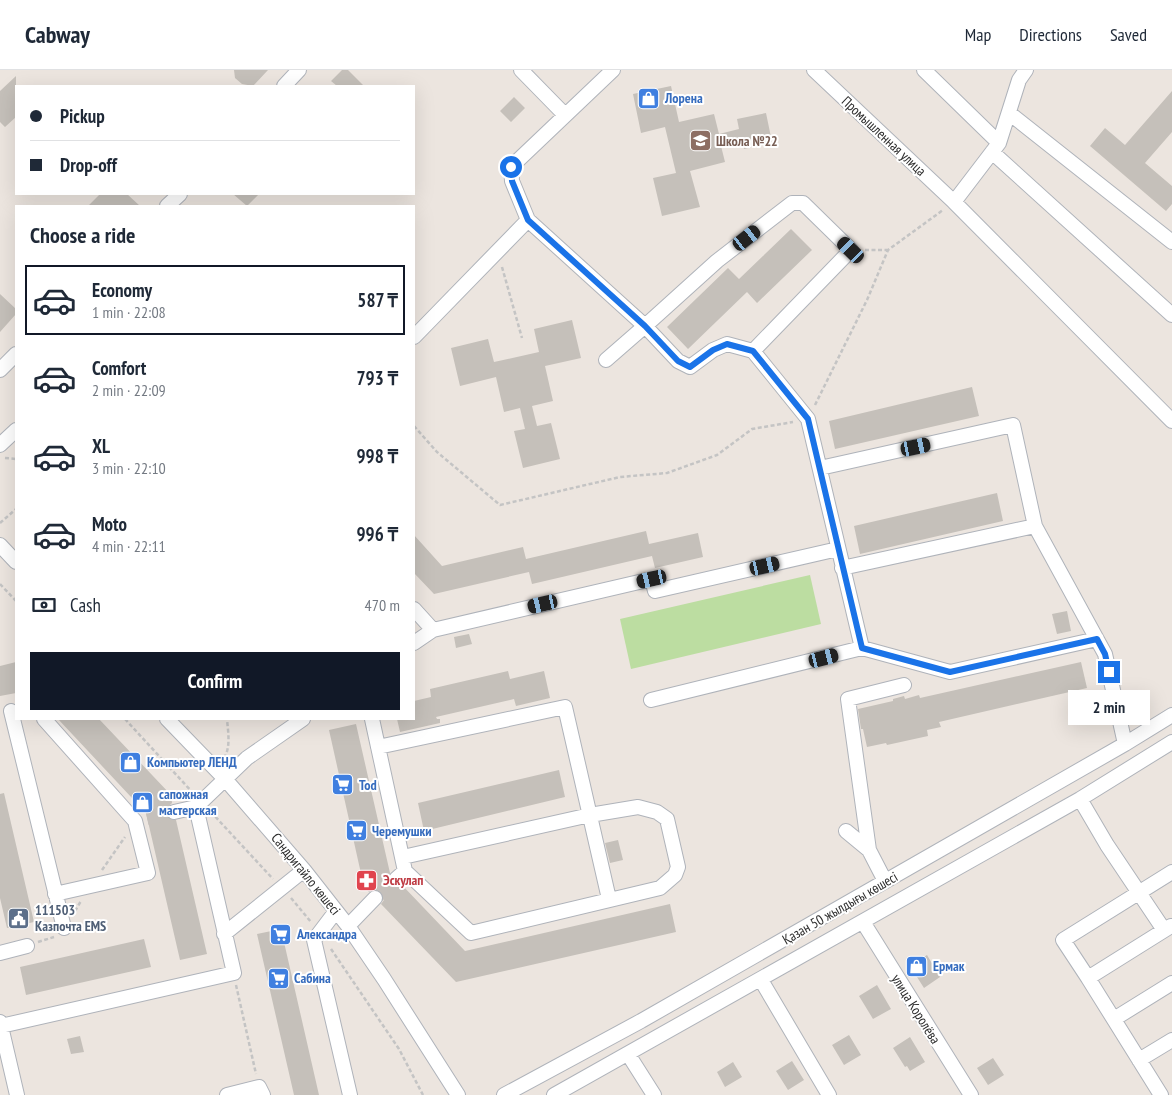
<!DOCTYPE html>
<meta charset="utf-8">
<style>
:root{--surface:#fff;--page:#f6f6f7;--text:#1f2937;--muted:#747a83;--line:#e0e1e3;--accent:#111827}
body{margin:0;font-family:"PT Sans Narrow",sans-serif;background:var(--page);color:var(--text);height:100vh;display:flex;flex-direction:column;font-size:19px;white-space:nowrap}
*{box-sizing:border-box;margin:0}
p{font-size:16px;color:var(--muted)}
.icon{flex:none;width:28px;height:28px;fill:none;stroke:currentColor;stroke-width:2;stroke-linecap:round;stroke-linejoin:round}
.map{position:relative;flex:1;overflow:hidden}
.drawer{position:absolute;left:15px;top:135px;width:400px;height:515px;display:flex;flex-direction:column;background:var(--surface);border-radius:0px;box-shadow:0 5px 20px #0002}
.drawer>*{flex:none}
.guide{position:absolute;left:15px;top:15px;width:400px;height:110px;border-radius:0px;box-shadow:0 5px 20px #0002;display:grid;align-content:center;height:110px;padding:0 15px;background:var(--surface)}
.end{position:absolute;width:22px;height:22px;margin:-11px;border:6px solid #1a73e8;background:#fff;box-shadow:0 0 0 2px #fff}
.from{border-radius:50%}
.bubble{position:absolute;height:35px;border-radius:0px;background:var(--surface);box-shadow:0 5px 20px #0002;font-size:16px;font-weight:700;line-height:35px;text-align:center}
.car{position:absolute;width:15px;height:30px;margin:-15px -8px;border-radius:6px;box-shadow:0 0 4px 1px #0007;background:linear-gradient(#222 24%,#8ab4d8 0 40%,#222 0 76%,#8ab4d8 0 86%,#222 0)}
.guide b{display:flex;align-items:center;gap:18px;height:48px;font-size:19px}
.guide b+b{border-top:1px solid var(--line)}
.guide i{width:12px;height:12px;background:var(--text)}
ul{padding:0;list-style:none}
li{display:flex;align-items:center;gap:15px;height:70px;margin:0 10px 8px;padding:0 5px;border:2px solid transparent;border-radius:0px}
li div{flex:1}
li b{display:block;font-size:19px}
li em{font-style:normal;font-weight:700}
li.current{border-color:var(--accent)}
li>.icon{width:45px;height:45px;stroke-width:1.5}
h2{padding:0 15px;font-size:22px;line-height:60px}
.pay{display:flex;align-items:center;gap:12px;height:55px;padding:0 15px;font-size:19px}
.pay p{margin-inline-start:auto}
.primary-button{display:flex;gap:10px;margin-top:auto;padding:10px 15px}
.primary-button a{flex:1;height:58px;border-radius:0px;background:var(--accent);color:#fff;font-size:20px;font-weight:700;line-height:58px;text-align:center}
header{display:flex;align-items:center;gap:30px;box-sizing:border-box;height:70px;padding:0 25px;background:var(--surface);border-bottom:1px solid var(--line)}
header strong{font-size:24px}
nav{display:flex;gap:28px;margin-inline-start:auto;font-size:18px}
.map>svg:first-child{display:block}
.green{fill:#bcdda1}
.building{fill:#c5c0ba}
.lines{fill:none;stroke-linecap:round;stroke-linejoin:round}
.minor-tunnel{stroke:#c5c0bb;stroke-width:14;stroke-dasharray:14 7;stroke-linecap:butt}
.minor-casing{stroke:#afb3ba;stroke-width:16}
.path{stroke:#c4c4c4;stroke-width:2.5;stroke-dasharray:4 2.5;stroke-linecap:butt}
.minor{stroke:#fff;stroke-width:14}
.route{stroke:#1a73e8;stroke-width:6}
.labels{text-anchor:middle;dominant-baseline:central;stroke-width:4;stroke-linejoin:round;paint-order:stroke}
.shop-label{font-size:14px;font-weight:bold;fill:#366cbe;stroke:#fff;text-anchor:start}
.street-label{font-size:14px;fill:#2b2b2b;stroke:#fff}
.education-label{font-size:14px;font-weight:bold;fill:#785e54;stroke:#fff;text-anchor:start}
.health-label{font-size:14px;font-weight:bold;fill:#be3a42;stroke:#fff;text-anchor:start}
.service-label{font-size:14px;font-weight:bold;fill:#4e5e75;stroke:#fff;text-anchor:start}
</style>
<header>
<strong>Cabway</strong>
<nav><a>Map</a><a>Directions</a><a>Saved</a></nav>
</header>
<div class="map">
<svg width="1172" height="1025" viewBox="0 0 1172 1025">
<rect width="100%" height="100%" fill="#ece5df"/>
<path class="green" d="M810 505 821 554 631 599 620 549Z"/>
<path class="building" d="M234 0H268L253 16 242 14 235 8Z
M342 0H348L364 16H337L331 11Z
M16 6V47L5 57 0 52V21Z
M671 16 679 52 714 44 719 64 739 59 737 49 766 43 772 72 744 79 742 71 721 76 725 92 690 101 700 137 662 146 653 108 676 103 665 57 641 63 633 24Z
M1172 21V62L1145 93 1172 116V134L1166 141 1090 76 1105 58 1125 75Z
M514 27 525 38 511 52 500 41Z
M100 124H127L140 136H88Z
M233 124H259L247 136Z
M791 159 812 180 757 233 747 222 688 279 667 257 728 198 739 209Z
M0 224 16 239V244L0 262Z
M572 250 581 288 545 296 553 331 532 336 537 356 551 353 560 389 523 398 514 361 525 359 520 338 504 342 496 307 460 316 451 278 488 269 494 292 539 282 534 259Z
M972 317 979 346 835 379 829 351Z
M997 423 1003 451 860 484 854 456Z
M646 461 649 474 698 463 703 487 655 498 652 486 532 514 529 502 434 524 414 503V465L442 496 523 477 526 489Z
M1067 541 1071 561 1057 564 1052 544Z
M469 564 472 574 456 578 454 567Z
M16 592V623L0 626V596Z
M1081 592 1087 618 939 652 941 657 927 660 928 666 887 675 886 673 867 677 863 659H861L858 639 893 631V629L904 626 905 629 919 625 920 628Z
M508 601 510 609 544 601 550 628 516 636 514 629 436 647 437 649H440V653L400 662 397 649H414V631L431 627 430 619Z
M58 649H99L171 725 172 733 166 739V744L171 750H176L207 884 180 890 146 743Z
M356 654 390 803 388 811 394 817 402 815 465 881 670 834 676 862 456 912 381 834 384 830 381 822 377 819 369 822 364 817 329 660Z
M559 700 565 727 424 761 418 733Z
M4 723 34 852 7 858 0 828V724Z
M618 770 623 790 610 793 605 773Z
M281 859 319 1025H294L257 864Z
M144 869 151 897 26 925 20 897Z
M927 885 940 907 924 918 910 896Z
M877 915 891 939 873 949 859 926Z
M849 965 861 985 844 995 832 975Z
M80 966 84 982 71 984 67 969Z
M910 967 925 992 910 1001 907 996 905 997 893 978Z
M993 988 1004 1005 988 1015 977 998Z
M792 991 804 1010 788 1020 776 1001Z
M733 992 742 1007 725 1017 717 1002Z"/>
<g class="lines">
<path class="minor-tunnel" d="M147 748 174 742
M375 828 396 809"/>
<defs>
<path id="minor" d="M521 0 565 45
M814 0 954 132 1172 351
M924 0 999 73
M284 16 299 0
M1009 43 1172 172
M992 82 1172 245
M954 132 999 73 1019 10 1026 0
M167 136 180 124
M528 150 645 256 606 290
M414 267 528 150 512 111 511 97 613 0
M753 281 851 180 803 133H792L717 191 645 256 678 291 690 297 713 280 727 274 753 281 808 349 862 578 950 602 1097 569
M0 300 16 284
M0 375 16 360
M820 398 1013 355 1035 456 1105 584 1125 674
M0 475 16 492
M842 498 1035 456
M414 539 433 560
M414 573 433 560 652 509 655 521 838 479
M651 630 862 578
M11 641 64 858
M44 649 135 751 148 803 55 824
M167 649 225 709 304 800 348 856 384 909 458 1025
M372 649 405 801 471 863 660 818 675 805 678 797 667 749 657 742 638 737 590 745 403 787
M378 677 565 637 609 829
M1080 729 1107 775 1164 860
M174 742 196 737
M846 761 869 780
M396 809 405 801
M885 811 869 780 848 629 904 615
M336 841 314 870 350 1025
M863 852 971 1025
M348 856 375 828
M224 864 304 800
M0 883 27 876
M1088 908 1171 856
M761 910 829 1025
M1114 949 1172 913
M0 952 17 1025
M1 956 234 903 196 737 247 688 303 649
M628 984 654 1025
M1139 990 1172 970
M227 1025 259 1017 263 1025
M504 1025 641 951 1125 674 1172 645
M554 1025 1080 729 1172 672
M1161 1025 1088 908 1063 870 1172 802"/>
</defs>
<use href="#minor" class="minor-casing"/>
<path class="path" d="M865 180H888
M502 197 522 268
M815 335 867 230 888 180 943 140
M414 356 437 382 500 435 620 407 667 403 717 385 752 359 793 352
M5 388 16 389
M0 453 16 439
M0 514 16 531
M125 649 193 723
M224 688C231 677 228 662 227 649
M211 742 273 809
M102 800 125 767
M291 828 311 852
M75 841 81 831
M38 872 54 867
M331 879 399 979 423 1025
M236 915 256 1004"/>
<use href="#minor" class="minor"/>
</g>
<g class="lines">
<path class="route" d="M511 97 512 111 528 150 645 256 678 291 690 297 713 280 727 274 753 281 808 349 862 578 950 602 1097 569 1105 584 1109 602"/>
</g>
<defs>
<symbol id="shop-square" viewBox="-11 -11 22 22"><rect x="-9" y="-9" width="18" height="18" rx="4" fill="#3f7fe0" stroke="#fff"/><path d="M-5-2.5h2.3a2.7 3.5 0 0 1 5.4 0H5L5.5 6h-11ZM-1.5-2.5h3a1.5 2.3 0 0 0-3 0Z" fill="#fff"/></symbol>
<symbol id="school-square" viewBox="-11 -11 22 22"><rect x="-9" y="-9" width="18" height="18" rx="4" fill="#8d6e63" stroke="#fff"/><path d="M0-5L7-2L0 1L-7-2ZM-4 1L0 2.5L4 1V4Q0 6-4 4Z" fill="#fff"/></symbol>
<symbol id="supermarket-square" viewBox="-11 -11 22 22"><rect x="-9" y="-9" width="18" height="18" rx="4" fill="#3f7fe0" stroke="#fff"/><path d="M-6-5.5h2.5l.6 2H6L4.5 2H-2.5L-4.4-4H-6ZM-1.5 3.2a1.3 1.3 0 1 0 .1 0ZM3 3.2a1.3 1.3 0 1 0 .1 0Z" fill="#fff"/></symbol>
<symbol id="pharmacy-square" viewBox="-11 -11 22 22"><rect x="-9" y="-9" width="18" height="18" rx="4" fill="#e0444e" stroke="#fff"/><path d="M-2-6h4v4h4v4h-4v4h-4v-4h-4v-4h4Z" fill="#fff"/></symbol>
<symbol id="civic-square" viewBox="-11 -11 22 22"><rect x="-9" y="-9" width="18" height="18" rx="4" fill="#5c6f8a" stroke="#fff"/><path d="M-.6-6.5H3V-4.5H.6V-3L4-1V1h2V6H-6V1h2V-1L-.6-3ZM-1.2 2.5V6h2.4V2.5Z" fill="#fff"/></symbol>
</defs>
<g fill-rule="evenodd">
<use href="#shop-square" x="636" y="16" width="25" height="25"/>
<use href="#school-square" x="688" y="58" width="25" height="25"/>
<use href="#shop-square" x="118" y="680" width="25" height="25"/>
<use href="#supermarket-square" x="330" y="702" width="25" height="25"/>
<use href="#shop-square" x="130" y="720" width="25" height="25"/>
<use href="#supermarket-square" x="344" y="748" width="25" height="25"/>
<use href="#pharmacy-square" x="354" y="798" width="25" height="25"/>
<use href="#civic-square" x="6" y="836" width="25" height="25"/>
<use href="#supermarket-square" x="268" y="852" width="25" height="25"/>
<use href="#shop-square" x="904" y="884" width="25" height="25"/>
<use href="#supermarket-square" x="266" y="896" width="25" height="25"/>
</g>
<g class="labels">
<g class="shop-label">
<text x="665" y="28">Лорена</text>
<text x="147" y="692">Компьютер ЛЕНД</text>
<text x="359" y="715">Tod</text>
<text x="159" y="724">сапожная<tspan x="159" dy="16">мастерская</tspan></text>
<text x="372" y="761">Черемушки</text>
<text x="297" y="864">Александра</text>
<text x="933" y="896">Ермак</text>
<text x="294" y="908">Сабина</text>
</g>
<g class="street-label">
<text transform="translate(884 66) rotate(43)">Промышленная улица</text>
<text transform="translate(306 804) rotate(51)">Сандригайло көшесі</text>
<text transform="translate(840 838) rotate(-30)">Қазан 50 жылдығы көшесі</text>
<text transform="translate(916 939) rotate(58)">улица Королёва</text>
</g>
<g class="education-label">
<text x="716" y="71">Школа №22</text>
</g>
<g class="health-label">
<text x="383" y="810">Эскулап</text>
</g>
<g class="service-label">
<text x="35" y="840">111503<tspan x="35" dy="16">Казпочта EMS</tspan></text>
</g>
</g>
</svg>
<i class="end from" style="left:511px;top:97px"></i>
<i class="end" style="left:1109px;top:602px"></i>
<div class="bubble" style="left:1068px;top:620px;width:82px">2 min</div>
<i class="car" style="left:747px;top:168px;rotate:52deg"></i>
<i class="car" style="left:851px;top:180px;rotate:314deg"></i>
<i class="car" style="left:916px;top:377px;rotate:78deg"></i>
<i class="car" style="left:765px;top:496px;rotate:77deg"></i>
<i class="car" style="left:652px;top:509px;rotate:257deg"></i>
<i class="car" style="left:543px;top:534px;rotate:257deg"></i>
<i class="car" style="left:824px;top:588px;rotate:76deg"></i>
<div class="guide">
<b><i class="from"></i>Pickup</b>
<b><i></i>Drop-off</b>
</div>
<section class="drawer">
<h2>Choose a ride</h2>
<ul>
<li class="current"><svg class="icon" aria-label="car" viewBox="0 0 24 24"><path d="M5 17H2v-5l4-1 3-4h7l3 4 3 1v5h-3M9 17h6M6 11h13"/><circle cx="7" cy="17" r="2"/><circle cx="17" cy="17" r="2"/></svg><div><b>Economy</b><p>1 min · 22:08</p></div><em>587 ₸</em></li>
<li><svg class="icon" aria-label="car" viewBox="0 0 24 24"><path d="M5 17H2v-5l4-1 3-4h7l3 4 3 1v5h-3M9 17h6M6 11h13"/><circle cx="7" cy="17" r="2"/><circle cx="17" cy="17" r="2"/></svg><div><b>Comfort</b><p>2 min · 22:09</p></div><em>793 ₸</em></li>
<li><svg class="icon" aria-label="car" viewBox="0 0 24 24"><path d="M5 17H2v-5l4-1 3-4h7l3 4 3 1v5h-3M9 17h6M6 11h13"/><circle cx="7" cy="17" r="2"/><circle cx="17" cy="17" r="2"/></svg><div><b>XL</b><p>3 min · 22:10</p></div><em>998 ₸</em></li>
<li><svg class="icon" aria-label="car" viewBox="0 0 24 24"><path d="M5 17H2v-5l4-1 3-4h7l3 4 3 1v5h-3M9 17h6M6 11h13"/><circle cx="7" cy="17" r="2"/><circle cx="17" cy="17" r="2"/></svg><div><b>Moto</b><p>4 min · 22:11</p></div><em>996 ₸</em></li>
</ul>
<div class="pay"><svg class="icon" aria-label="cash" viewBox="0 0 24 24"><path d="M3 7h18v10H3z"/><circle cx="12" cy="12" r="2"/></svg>Cash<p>470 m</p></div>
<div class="primary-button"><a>Confirm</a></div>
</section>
</div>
